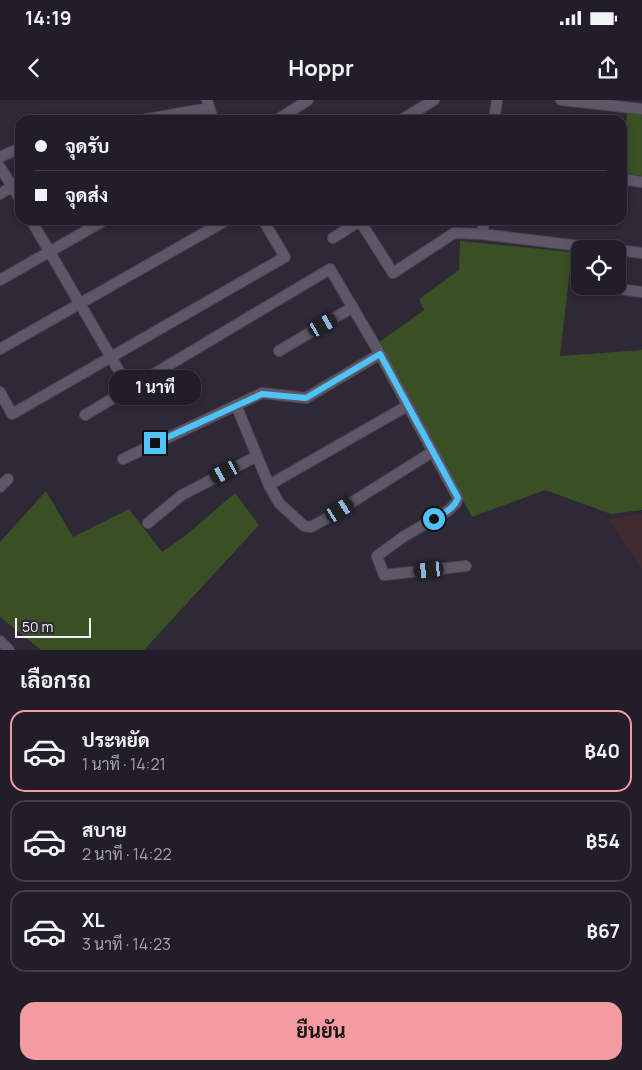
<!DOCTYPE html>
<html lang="th">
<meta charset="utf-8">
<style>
:root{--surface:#221e29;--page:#2e2b35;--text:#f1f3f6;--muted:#a2a2a8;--line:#3f3c46;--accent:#f49aa1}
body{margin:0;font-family:Manrope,Sarabun,sans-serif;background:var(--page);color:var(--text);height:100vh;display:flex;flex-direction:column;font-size:19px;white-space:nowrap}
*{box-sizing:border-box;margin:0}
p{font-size:16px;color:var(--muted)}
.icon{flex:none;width:28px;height:28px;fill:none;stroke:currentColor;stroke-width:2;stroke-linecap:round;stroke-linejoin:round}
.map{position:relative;height:550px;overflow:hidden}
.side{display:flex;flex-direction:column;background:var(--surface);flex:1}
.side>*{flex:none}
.hud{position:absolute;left:15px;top:15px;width:612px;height:110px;border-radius:15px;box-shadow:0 2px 8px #0003,0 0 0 1px var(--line);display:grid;align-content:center;height:110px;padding:0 20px;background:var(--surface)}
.buttons{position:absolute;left:571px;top:140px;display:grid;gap:10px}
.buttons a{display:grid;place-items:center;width:55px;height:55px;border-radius:10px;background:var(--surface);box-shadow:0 2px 8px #0003,0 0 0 1px var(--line);font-size:25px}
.scale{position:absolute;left:15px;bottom:12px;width:76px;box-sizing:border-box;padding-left:5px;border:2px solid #f6f2fc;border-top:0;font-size:14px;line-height:18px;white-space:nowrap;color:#f6f2fc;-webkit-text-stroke:4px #2e2837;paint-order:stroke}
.end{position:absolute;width:22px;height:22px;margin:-11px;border:6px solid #4fc3f7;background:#111;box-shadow:0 0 0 2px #111}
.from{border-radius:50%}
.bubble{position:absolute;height:35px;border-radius:15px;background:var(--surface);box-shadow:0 2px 8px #0003,0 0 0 1px var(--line);font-size:16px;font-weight:700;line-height:35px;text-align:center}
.car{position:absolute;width:15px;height:30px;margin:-15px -8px;border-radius:6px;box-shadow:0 0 4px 1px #0007;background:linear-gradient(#222 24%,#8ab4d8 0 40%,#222 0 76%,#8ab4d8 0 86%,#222 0)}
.hud b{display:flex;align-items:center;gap:18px;height:48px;font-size:19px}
.hud b+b{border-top:1px solid var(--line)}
.hud i{width:12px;height:12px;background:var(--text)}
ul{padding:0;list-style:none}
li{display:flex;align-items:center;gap:15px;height:82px;margin:0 10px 8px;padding:0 10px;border:2px solid var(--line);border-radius:15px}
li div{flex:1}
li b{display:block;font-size:19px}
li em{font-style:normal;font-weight:700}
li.current{border-color:var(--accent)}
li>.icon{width:45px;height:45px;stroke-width:1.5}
h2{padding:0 20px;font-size:22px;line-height:60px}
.button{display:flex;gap:10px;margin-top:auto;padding:10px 20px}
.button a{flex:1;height:58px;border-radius:15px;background:var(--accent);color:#111;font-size:20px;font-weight:700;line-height:58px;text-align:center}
.status{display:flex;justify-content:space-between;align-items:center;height:35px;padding:0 25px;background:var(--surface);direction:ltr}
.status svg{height:14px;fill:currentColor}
header{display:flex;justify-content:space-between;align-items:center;height:65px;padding:0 20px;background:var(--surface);font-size:22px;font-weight:700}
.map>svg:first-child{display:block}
.commercial{fill:#402c30}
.green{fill:#385024}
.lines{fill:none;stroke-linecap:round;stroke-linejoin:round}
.minor-casing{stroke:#4c4653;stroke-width:12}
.minor{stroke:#5e5768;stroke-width:10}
.route{stroke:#4fc3f7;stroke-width:6}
</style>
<div class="status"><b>14:19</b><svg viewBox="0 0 49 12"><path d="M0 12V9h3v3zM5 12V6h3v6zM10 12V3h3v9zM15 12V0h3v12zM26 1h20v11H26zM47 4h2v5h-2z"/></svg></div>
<header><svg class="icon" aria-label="back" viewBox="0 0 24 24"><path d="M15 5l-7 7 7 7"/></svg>Hoppr<svg class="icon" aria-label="share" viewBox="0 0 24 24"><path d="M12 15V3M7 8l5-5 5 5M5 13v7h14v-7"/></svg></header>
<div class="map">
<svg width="642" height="550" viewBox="0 0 642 550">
<rect width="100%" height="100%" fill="#2e2837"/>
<path class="commercial" d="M642 414V469L608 419Z"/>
<path class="green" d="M627 12 642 14V76L623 73V54Z
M460 141 572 152 560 256 642 250V410L611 414 545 390 472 417 378 243 424 210 419 199 459 170Z
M46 391 73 437 129 409 162 452 185 436 235 393 259 425 144 550H41L0 517V442Z"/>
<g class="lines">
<defs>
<path id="minor" d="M207 0 213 20
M561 0 642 9
M142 20 209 8
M277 20 308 0
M401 20 434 0
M494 20 497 0
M0 57 20 48
M0 67 20 99
M622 79 642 82
M0 94 13 86
M31 120 129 288
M360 121 393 173 454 133 482 134 605 149
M482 134 484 120
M333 138 361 120
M618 150 642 153
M580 172V184
M0 180 105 120
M598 186 642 192
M0 249 227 120
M279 251 353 207
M0 292 12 314 285 157 263 120
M236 305 269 385 279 403 304 426 311 427 327 418 432 352
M85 315 330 169 380 254 458 398 456 403 449 410 403 437 377 456 384 475 466 466
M123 359 262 293 306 298 380 254
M269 385 407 306
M0 387 8 379
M148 423 182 395 257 356
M0 541 9 550"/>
</defs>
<use href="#minor" class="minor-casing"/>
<use href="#minor" class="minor"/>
</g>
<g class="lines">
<path class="route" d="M155 343 262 294 306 298 380 254 458 398C454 409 444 413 434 419"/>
</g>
</svg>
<div class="buttons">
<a><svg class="icon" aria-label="locate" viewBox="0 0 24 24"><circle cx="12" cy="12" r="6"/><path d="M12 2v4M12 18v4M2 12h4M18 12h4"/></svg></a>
</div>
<div class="scale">50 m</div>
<i class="end from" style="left:434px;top:419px"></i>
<i class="end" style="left:155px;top:343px"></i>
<div class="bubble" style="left:109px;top:270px;width:92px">1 นาที</div>
<i class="car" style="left:323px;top:225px;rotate:60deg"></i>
<i class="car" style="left:225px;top:372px;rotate:242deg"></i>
<i class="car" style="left:340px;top:410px;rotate:57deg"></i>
<i class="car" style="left:429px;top:470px;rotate:264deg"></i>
<div class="hud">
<b><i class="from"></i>จุดรับ</b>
<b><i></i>จุดส่ง</b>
</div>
</div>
<section class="side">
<h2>เลือกรถ</h2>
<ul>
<li class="current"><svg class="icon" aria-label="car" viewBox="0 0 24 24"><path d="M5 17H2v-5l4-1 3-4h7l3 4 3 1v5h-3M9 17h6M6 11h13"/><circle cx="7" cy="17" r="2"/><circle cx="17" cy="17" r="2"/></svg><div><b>ประหยัด</b><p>1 นาที · 14:21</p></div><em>฿40</em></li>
<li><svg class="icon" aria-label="car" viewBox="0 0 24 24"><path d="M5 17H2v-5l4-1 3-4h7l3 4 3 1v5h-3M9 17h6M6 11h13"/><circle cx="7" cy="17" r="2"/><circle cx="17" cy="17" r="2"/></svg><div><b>สบาย</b><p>2 นาที · 14:22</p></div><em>฿54</em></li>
<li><svg class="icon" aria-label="car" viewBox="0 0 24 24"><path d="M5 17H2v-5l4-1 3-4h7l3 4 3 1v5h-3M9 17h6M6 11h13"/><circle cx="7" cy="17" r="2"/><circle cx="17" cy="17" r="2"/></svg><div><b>XL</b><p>3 นาที · 14:23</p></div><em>฿67</em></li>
</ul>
<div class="button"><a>ยืนยัน</a></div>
</section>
